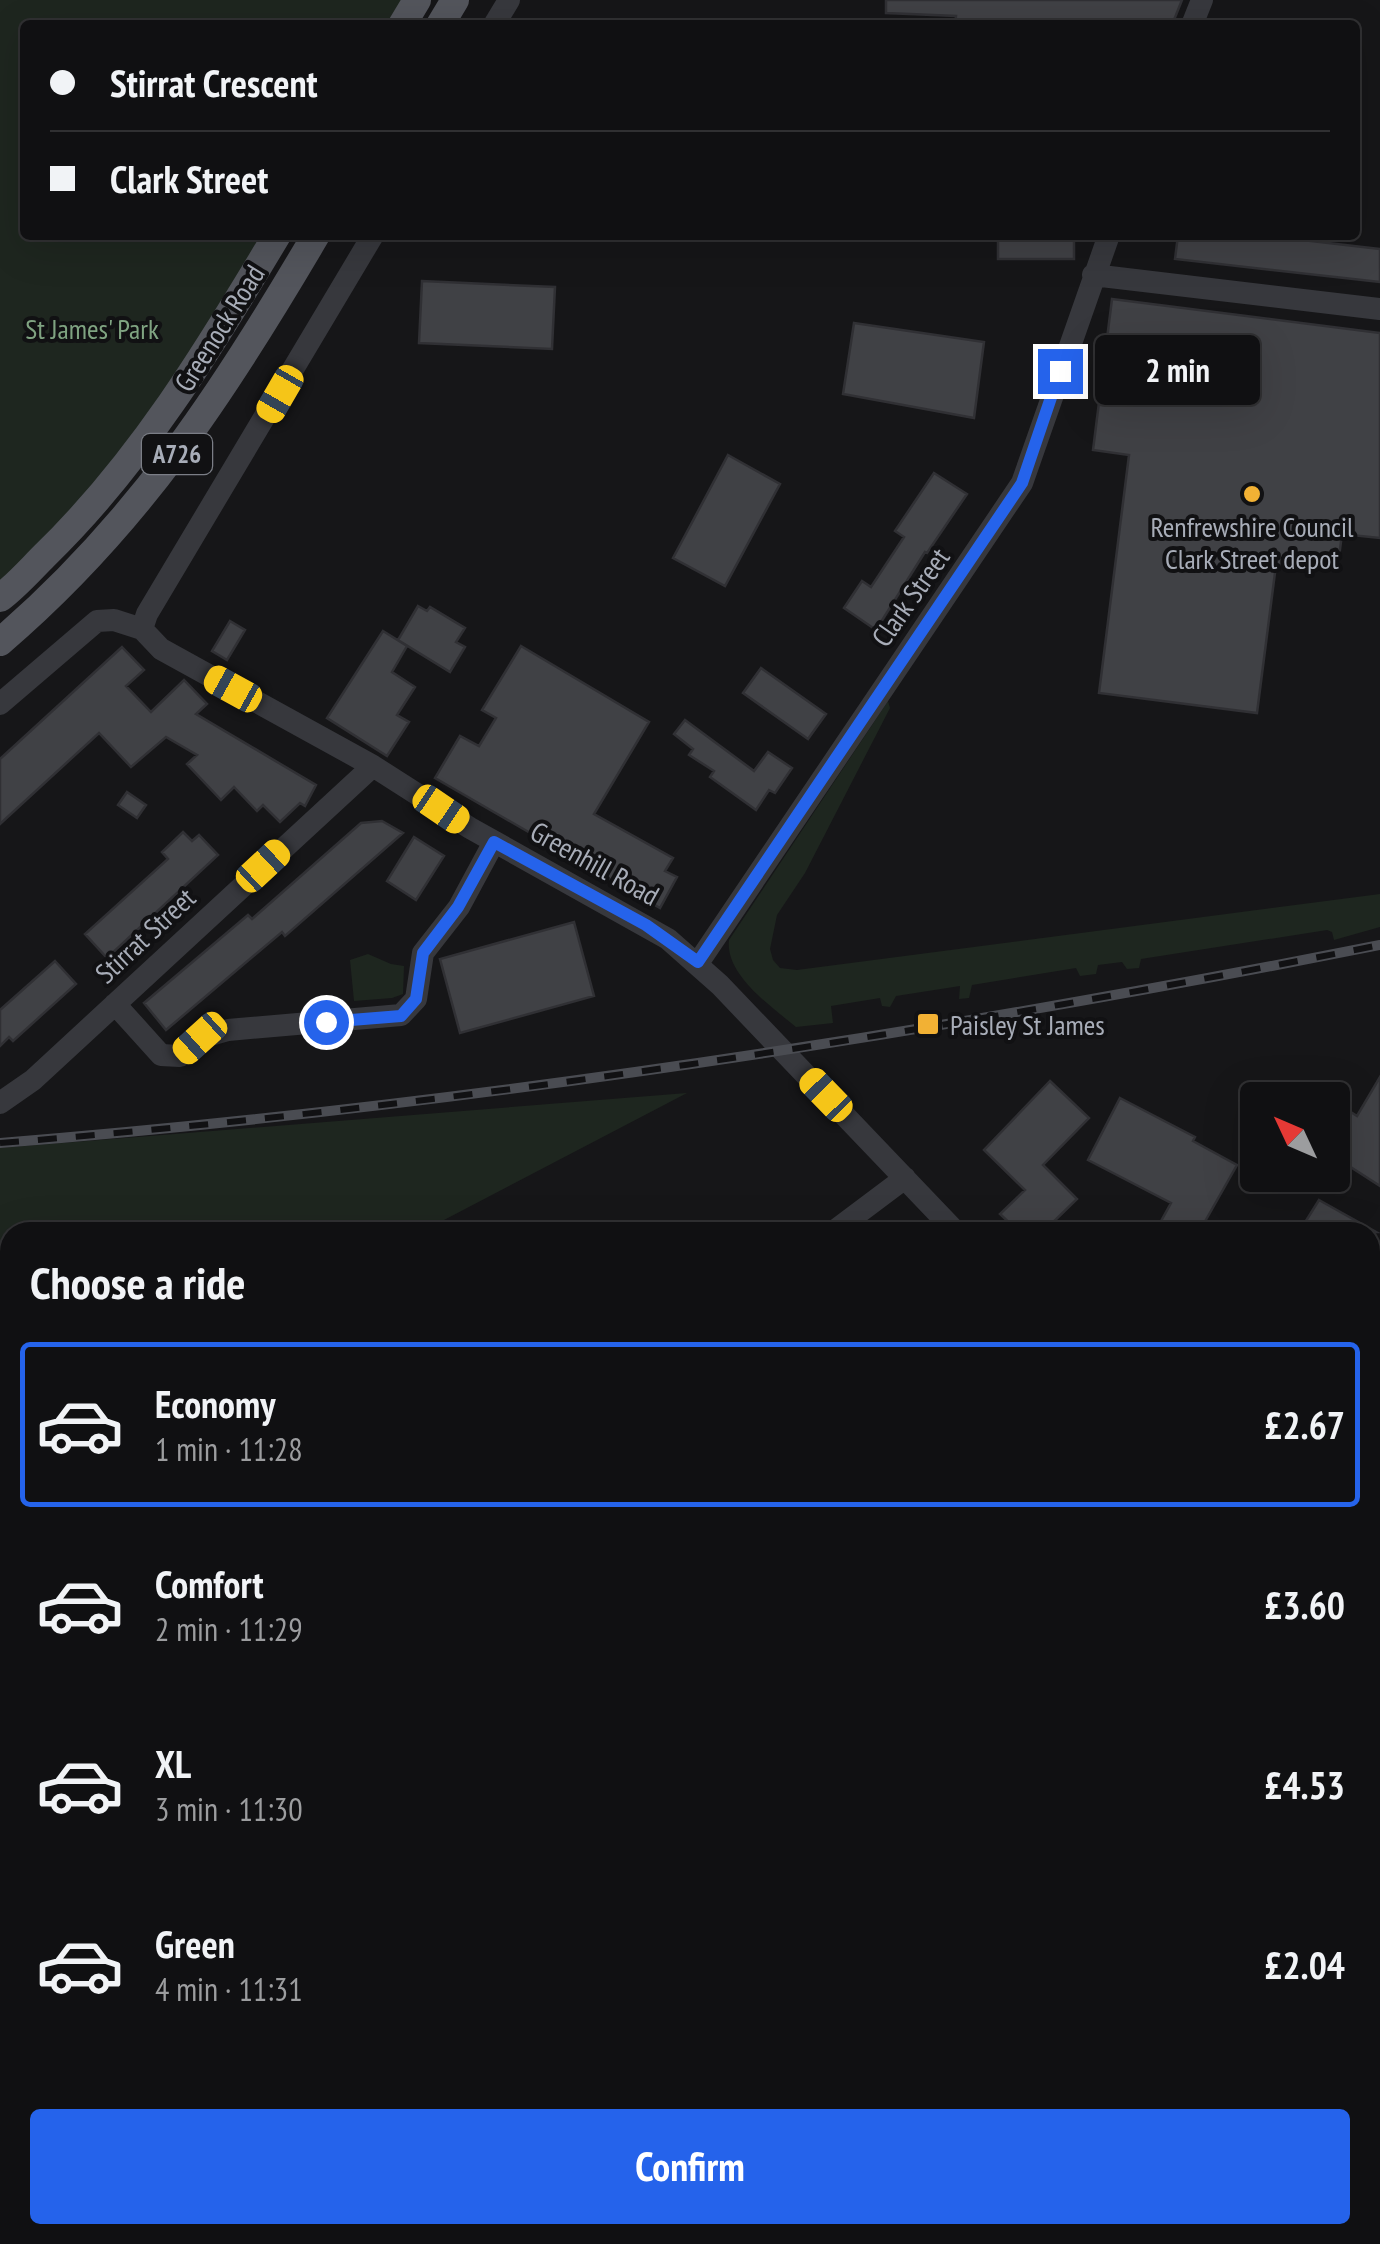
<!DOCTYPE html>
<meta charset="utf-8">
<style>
:root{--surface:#101012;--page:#19191b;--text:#f1f3f6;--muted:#9c9d9f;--line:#303032;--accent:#2563eb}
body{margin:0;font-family:"PT Sans Narrow",sans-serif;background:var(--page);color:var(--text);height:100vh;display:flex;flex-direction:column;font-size:38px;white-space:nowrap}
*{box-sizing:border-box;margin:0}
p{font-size:32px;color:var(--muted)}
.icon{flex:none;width:55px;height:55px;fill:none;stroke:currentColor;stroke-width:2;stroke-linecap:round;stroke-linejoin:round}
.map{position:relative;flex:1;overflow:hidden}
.drawer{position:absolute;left:0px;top:1222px;width:1380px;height:1022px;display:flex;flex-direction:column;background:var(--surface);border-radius:30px 30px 0 0;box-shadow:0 10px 40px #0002,0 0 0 2px var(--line)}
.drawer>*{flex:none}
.banner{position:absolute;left:20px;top:20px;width:1340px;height:220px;border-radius:10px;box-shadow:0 10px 40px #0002,0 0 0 2px var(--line);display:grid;align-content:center;height:220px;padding:0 30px;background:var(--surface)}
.needle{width:65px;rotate:314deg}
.fabs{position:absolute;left:1240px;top:1082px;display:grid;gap:20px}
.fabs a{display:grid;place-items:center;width:110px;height:110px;border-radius:10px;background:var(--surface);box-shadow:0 10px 40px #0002,0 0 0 2px var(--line);font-size:50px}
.end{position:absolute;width:45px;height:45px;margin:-22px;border:12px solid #2563eb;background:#fff;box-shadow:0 0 0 5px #fff}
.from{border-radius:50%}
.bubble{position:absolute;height:70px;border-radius:10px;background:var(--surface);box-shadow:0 10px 40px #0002,0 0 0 2px var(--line);font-size:32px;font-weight:700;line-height:70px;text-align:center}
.car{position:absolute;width:30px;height:60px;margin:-30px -15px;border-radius:12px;box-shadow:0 0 8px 2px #0007;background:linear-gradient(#f5c518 24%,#345 0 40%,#f5c518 0 76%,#345 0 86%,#f5c518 0)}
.banner b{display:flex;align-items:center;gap:35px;height:95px;font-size:38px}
.banner b+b{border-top:2px solid var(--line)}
.banner i{width:25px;height:25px;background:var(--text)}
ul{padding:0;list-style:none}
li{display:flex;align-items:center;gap:30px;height:165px;margin:0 20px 15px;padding:0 10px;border:5px solid transparent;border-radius:10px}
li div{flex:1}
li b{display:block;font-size:38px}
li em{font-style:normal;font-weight:700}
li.current{border-color:var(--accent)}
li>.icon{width:90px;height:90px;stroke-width:1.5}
h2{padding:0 30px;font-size:45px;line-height:120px}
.button{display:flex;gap:20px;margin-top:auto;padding:20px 30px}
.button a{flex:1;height:115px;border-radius:10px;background:var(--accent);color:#fff;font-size:40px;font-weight:700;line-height:115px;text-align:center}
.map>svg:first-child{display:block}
.green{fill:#1e261f}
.building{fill:#404145;stroke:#303034;stroke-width:2.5}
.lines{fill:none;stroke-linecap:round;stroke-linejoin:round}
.minor{stroke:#37383d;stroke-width:22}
.major{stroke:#53555c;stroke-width:28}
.rail-casing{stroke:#4a4c52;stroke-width:10}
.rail{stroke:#111113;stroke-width:6;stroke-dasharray:19;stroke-linecap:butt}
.route{stroke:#2563eb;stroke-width:12}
.poi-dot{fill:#f2b134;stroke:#111113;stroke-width:4}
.labels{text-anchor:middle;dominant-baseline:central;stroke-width:8;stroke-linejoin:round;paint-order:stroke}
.shield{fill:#111113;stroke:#7b7e86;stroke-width:2.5}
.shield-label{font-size:25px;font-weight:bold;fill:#a8adb8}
.park-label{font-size:28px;fill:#7fa381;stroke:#111113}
.street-label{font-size:28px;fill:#a8adb8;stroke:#111113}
.poi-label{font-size:28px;fill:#a8adb8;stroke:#111113}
</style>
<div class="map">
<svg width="1380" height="2244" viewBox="0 0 1380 2244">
<rect width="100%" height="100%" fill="#161618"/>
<path class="green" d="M0 0H404L389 25H25V235H262C205 329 148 424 76 508 54 535 25 559 0 584Z
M888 701 890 708 805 873 777 915 770 949 773 960 780 968 797 970 1380 894V927L1334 940 1332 932 1327 930 1141 959 1139 968 1127 969 1122 962 1098 965 1096 974 1080 976 1076 968 972 985 969 998 959 999 960 986 896 996 890 1007 882 1006 880 998 831 1006 833 1023 796 1027C772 1007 725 975 729 940Z
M368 954 391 964 404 966 403 994 392 998 354 1001 350 960Z
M687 1093 421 1232H10V1575L0 1584V1148Z
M1380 1718V1935L1370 1932V1734Z
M386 2235H545L560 2244H401Z"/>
<path class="building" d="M886 0H1182L1172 25H955L956 16 886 13Z
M998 235H1074V259H998Z
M1178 235H1259L1380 249V282L1175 259Z
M422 281 555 287 552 349 419 343Z
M1112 299 1380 333V538L1342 534 1339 557 1295 552 1293 567 1276 565 1257 713 1099 693 1129 455 1093 450Z
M854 323 984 342 974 418 843 394Z
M728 455 780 484 725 586 673 558Z
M934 473 967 494 927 553 925 552 876 630 844 608 862 581 871 587 904 537 895 531Z
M418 606 427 611 430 607 465 628 456 642 465 647 450 672 398 640Z
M230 621 245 630 227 660 212 651Z
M383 631 407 646 392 672 415 687 397 715 409 722 387 756 327 718Z
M521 646 649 722 594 814 673 858 665 871 677 877 660 908 435 778 460 736 479 746 496 718 482 710Z
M122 647 144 670 126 686 151 712 184 680 207 704 196 714 316 785 305 806 300 803 280 822 263 805 257 811 234 787 221 800 187 764 197 755 166 737 131 767 99 733 0 824V759Z
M761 668 826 714 808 739 743 693Z
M685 720 754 771 768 752 792 768 775 793 769 790 756 810 710 777 714 771 689 755 693 749 674 734Z
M127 792 146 805 137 818 118 805Z
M382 821 403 833 285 936 282 932 166 1030 144 1003 248 915 252 919 361 823Z
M183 832 192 841 199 835 218 855 107 958 85 934 168 859 162 852Z
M414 837 444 856 416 900 387 881Z
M574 922 594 996 460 1033 440 959Z
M55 961 76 984 13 1041 9 1037 0 1046V1010Z
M1380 1077V1186L1332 1155V1100L1357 1116Z
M1050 1081 1089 1118 1043 1165 1077 1199 1043 1232H1019L1000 1214 1025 1190 984 1150Z
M1120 1098 1195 1137 1193 1141 1237 1165 1199 1232H1155L1171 1203 1088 1160Z
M1319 1200 1376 1232H1299Z"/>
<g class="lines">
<path class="minor" d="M494 25 509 0
M1192 25 1202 0
M1093 275 1380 309
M142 629 161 649 373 766 470 828 668 939 720 985 956 1232
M142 629 147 614 373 235
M0 704 97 621 114 620 142 629
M698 963 1022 483 1109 235
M115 1004 161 1055 180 1056 200 1038 228 1030 401 1015 416 999 423 953 459 907 494 842
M0 1103 33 1080 373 766
M833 1232 905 1178
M1370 1276 1380 1260
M1370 1498 1380 1503
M1370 1721 1380 1704
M0 1870 10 1862
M1370 1945 1380 1948
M1370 2153 1380 2155
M0 2178 10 2165
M348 2235 363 2244
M903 2235 922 2244
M227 2244 233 2235
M1127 2244 1132 2235"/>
<path class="major" d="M402 25 417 0
M440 25 455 0
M0 598C16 586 30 570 44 556 140 463 209 349 277 235
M0 642C138 524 225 390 316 235"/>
<defs>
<path id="rail" d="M0 1143C464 1106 924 1035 1380 945"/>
</defs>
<use href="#rail" class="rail-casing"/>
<use href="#rail" class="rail"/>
</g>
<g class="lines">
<path class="route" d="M326 1022 401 1016 416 999 423 953 458 907 494 842 646 925 698 962 1022 483 1060 371"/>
</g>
<g class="poi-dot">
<circle cx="1252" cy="494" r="10"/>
<rect x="916" y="1012" width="24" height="24" rx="5"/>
</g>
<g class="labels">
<rect class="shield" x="142" y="434" width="70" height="40" rx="8"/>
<g class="shield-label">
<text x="177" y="454">A726</text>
</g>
<g class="park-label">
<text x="92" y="328">St James' Park</text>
</g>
<g class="street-label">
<text transform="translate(219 328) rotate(-58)">Greenock Road</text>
<text transform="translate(910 597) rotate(-55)">Clark Street</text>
<text transform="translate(595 863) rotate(29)">Greenhill Road</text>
<text transform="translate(145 935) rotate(-43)">Stirrat Street</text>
</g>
<g class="poi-label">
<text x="1252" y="526">Renfrewshire Council<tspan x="1252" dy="32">Clark Street depot</tspan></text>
<text x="950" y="1024" text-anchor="start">Paisley St James</text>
</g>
</g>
</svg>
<div class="fabs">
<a><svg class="needle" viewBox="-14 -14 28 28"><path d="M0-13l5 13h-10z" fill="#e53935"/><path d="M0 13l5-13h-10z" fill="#9c9d9f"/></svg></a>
</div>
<i class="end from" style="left:326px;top:1022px"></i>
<i class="end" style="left:1060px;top:371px"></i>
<div class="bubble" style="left:1095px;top:335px;width:165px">2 min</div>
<i class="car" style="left:280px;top:394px;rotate:210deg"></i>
<i class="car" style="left:233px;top:689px;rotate:299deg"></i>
<i class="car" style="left:441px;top:809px;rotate:124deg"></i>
<i class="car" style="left:263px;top:866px;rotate:47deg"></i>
<i class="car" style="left:200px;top:1038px;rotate:228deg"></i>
<i class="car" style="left:826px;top:1095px;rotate:316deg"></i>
<div class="banner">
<b><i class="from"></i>Stirrat Crescent</b>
<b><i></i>Clark Street</b>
</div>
<section class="drawer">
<h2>Choose a ride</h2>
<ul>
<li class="current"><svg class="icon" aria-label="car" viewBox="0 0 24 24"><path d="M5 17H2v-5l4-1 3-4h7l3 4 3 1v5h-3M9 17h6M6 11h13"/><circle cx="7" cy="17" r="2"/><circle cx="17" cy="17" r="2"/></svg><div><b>Economy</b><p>1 min · 11:28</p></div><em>£2.67</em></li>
<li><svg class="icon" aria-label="car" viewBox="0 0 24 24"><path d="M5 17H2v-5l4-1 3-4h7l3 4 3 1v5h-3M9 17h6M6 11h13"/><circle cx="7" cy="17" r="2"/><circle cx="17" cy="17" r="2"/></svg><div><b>Comfort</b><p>2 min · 11:29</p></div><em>£3.60</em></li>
<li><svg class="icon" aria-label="car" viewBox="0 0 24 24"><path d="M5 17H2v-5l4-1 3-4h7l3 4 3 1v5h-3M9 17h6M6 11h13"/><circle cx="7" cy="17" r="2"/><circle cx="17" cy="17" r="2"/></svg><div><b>XL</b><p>3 min · 11:30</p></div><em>£4.53</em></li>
<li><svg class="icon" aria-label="car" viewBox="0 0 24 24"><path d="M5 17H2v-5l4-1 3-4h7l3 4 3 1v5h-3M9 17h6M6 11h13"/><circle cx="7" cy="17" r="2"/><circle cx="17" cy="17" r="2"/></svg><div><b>Green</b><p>4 min · 11:31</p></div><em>£2.04</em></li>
</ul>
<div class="button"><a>Confirm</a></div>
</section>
</div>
